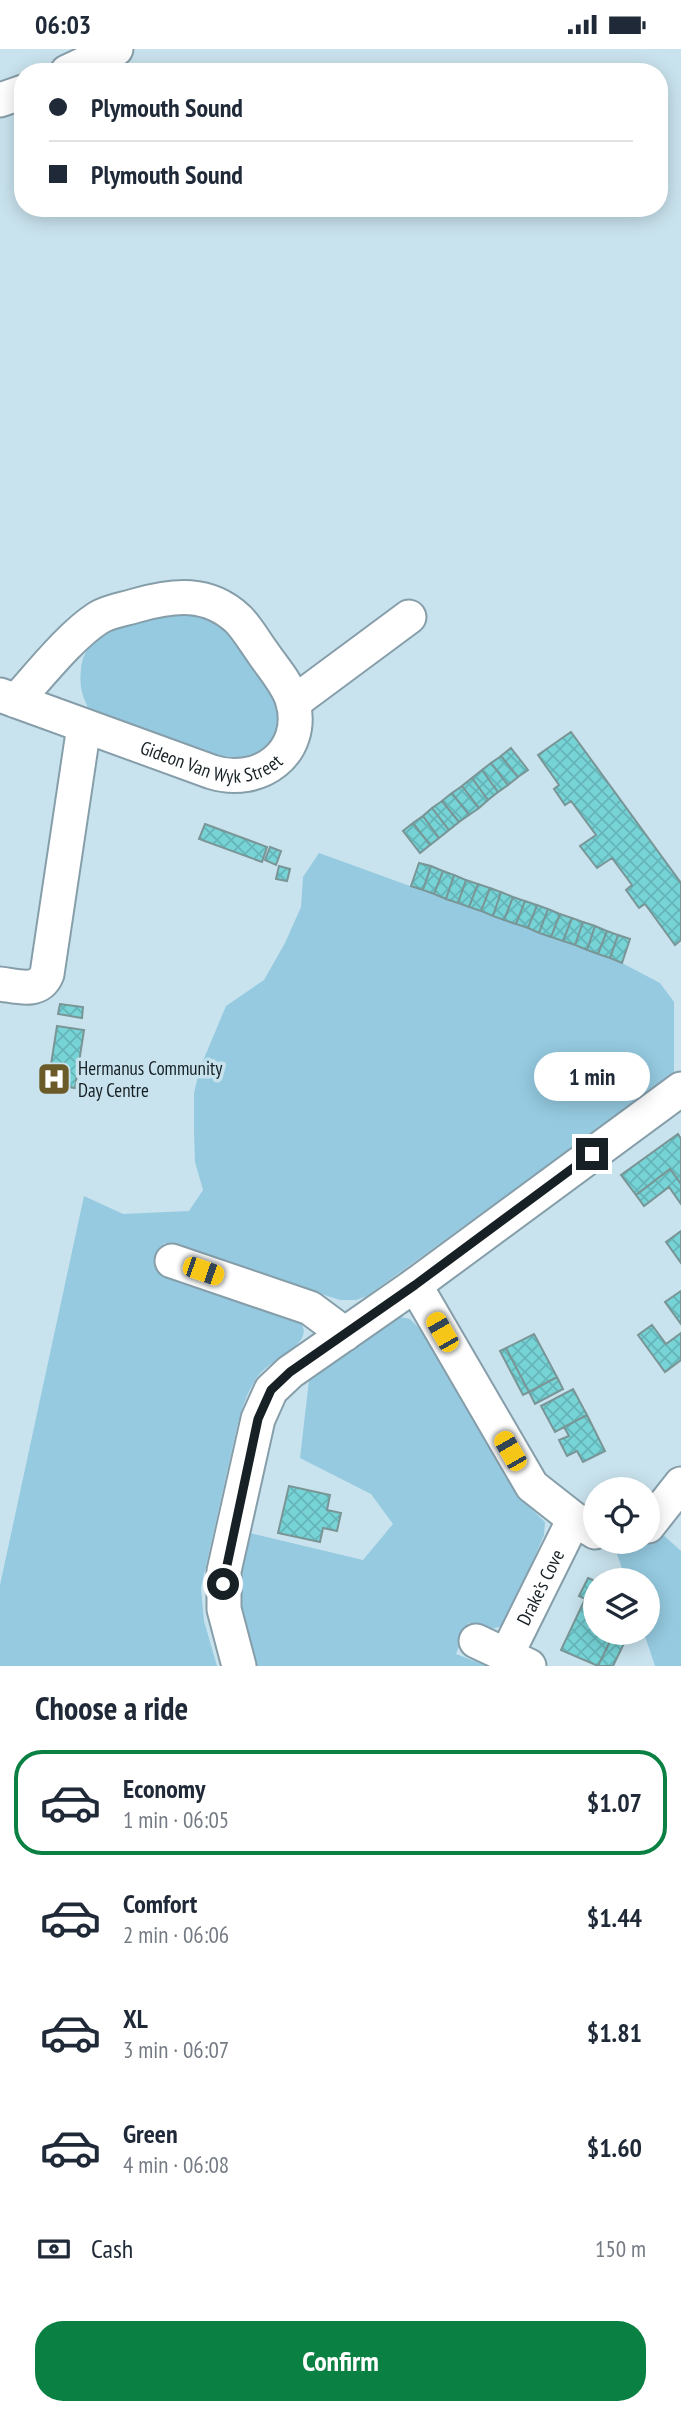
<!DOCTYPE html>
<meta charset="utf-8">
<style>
:root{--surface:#fff;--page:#f6f6f7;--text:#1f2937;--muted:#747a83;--line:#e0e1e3;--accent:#0b8043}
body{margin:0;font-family:"PT Sans Narrow",sans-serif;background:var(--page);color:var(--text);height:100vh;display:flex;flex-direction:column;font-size:26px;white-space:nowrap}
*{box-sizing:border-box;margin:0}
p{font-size:23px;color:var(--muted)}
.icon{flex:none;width:38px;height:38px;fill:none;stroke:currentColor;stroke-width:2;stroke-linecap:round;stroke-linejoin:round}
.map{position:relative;height:1617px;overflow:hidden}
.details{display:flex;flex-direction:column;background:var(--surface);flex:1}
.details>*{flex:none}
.top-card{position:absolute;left:14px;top:14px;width:654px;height:154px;border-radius:28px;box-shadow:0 4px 18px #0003;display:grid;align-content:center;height:154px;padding:0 35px;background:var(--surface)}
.buttons{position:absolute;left:583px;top:1428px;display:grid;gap:14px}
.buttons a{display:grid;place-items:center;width:77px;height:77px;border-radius:50%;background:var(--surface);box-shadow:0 4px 18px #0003;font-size:35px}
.end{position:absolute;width:32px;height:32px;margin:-16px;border:9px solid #172125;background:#fff;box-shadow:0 0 0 4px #fff}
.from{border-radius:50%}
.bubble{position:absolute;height:49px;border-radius:24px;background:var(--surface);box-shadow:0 4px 18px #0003;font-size:23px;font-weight:700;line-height:49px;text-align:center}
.car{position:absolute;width:21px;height:42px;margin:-21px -10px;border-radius:9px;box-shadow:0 0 5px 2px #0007;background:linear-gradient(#f5c518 24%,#345 0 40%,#f5c518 0 76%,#345 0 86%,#f5c518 0)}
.top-card b{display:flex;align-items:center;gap:24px;height:66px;font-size:26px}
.top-card b+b{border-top:2px solid var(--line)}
.top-card i{width:18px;height:18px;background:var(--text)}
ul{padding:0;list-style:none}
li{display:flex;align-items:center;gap:21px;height:105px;margin:0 14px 10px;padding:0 21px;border:4px solid transparent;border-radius:28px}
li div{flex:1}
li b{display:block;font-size:26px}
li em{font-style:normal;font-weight:700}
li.selected{border-color:var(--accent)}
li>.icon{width:63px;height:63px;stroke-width:1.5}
h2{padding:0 35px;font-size:32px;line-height:84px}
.pay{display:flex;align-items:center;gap:18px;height:77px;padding:0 35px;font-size:26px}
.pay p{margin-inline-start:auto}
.primary-button{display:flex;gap:14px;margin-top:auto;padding:14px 35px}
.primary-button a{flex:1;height:80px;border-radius:28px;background:var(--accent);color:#fff;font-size:28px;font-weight:700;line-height:80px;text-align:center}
.status{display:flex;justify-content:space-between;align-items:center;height:49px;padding:0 35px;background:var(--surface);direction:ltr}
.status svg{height:19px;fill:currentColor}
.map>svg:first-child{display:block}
.grass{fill:#95cae0}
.building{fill:url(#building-cross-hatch);stroke:#799596;stroke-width:2}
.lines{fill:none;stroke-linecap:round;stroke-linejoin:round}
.minor-casing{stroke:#869ea9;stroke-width:37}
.minor{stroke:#fff;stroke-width:33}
.route{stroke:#172125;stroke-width:9}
.labels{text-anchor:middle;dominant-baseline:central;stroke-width:7;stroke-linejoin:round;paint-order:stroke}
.street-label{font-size:19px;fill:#172125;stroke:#c9e3ee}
.poi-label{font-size:19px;fill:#172125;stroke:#c9e3ee;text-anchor:start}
</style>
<div class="status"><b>06:03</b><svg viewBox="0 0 49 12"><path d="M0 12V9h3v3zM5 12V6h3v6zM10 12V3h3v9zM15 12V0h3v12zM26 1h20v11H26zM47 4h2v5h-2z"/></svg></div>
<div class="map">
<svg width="681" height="1617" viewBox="0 0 681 1617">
<defs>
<pattern id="building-cross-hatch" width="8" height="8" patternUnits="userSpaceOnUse" patternTransform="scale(1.75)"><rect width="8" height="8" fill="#76d3d6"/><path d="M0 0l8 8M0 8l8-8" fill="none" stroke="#65b5b8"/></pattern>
</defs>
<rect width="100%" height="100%" fill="#c9e3ee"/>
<path class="grass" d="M167 564C192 565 208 565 228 582 242 603 264 627 275 649 286 674 273 702 247 710 241 712 232 711 226 711L90 662C82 648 79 636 81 620 85 579 135 574 167 564Z
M319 804 622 914 660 934 674 953V1024L665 1032 367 1247 356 1251H340L164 1194 156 1221 287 1262C332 1290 274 1306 258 1327 247 1342 242 1360 237 1378L201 1539 204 1572 217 1617H0V1536L84 1147 123 1165 189 1162 203 1141 195 1113 194 1082V1044L200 1019 226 957 264 931 285 894 301 858 303 828Z
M400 1268 410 1270 426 1286 518 1447 545 1473 544 1486 506 1574C493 1584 482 1578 468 1574L456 1605 487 1617H256L240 1555V1522L250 1484 363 1511 393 1475 371 1445 300 1409 309 1331Z
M661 1484 681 1502V1617H655L644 1584H648V1531H626L616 1502 639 1497Z"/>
<path class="building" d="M571 683 681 834V891L675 896 645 855 639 859 626 841 632 836 612 809 597 819 580 797 596 786 571 752 565 756 554 740 559 736 538 706Z
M511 699 528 721 518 728 501 707Z
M501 707 518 728 508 736 491 714Z
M491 714 508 736 498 743 482 721Z
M482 721 498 743 488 751 472 729Z
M472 729 488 751 479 759 462 737Z
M462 737 479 759 469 766 452 744Z
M452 744 469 766 459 773 442 752Z
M442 752 459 773 449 781 432 759Z
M432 759 449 781 439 789 423 767Z
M423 767 439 789 430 796 413 774Z
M413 774 430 796 420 804 403 782Z
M205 775 267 798 262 813 199 790Z
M270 798 281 802 276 816 265 811Z
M419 814 431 817 423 841 411 837Z
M279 817 290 820 287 832 276 830Z
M431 817 443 822 434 845 423 841Z
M443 822 454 826 446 850 434 845Z
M454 826 466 831 458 854 446 850Z
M466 831 478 835 469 858 458 854Z
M478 835 490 839 481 862 469 858Z
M490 839 501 843 493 867 481 862Z
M501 843 513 848 504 871 493 867Z
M513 848 525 852 516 875 504 871Z
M525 852 537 856 528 879 516 875Z
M537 856 548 860 539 884 528 879Z
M548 860 560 865 551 888 539 884Z
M560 865 572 869 563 892 551 888Z
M572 869 583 873 575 896 563 892Z
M583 873 595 877 587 901 575 896Z
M595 877 607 882 598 905 587 901Z
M607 882 618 886 610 909 598 905Z
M618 886 630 890 622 914 610 909Z
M60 955 83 958 82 969 58 965Z
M57 977 84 981 75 1039 48 1035Z
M678 1085 681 1090V1135L670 1120 636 1146 621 1126Z
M670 1120 681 1135V1155L669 1138 644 1157 636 1146Z
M681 1182V1214L666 1193Z
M681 1242V1275L665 1253Z
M652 1276 666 1295 681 1284V1311L665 1323 638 1286Z
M534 1285 557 1328 529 1343 506 1299Z
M506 1299 529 1343 523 1346 500 1302Z
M557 1328 563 1340 535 1355 529 1343Z
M573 1340 587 1366 555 1383 541 1357Z
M587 1366 605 1402 583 1413 577 1402 567 1407 559 1391 569 1387 564 1378Z
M289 1437 330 1446 327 1461 341 1464 337 1482 323 1479 320 1493 278 1484Z
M588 1529 595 1532V1555L579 1547Z
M585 1550 595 1555V1584H614L598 1617 561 1601Z
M614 1584H629L613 1617H598Z"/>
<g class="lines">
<defs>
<g id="minor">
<path d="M67 23 116 0"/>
<path d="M0 51 23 43"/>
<path id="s1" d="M0 646 212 723C259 738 306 704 293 653 288 635 273 619 263 604 255 593 247 579 238 570 208 542 174 546 138 556 126 560 109 562 98 569 70 587 39 627 16 652"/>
<path d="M293 654 409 568"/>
<path d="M0 935C17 937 39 945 47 925L84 677"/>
<path d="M172 1212 310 1259 345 1285"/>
<path d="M415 1236 532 1437 574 1470 595 1483"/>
<path d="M648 1477 681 1435"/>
<path d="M476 1592 529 1617"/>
<path id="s2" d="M506 1607 574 1470"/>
<path d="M239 1617 224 1560V1522L258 1370 271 1341 290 1323 415 1236 681 1040"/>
</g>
</defs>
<use href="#minor" class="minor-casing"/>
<use href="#minor" class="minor"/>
</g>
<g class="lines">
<path class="route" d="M223 1535 258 1370 271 1341 290 1323 415 1236 592 1105"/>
</g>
<defs>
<symbol id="hospital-square" viewBox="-11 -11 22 22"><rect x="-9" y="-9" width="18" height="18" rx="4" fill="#6b5b29" stroke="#c9e3ee"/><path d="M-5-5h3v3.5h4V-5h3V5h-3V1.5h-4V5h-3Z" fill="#fff"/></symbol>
</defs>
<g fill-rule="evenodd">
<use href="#hospital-square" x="35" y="1011" width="38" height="38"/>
</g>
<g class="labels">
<g class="street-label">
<text stroke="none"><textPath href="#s1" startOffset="224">Gideon Van Wyk Street</textPath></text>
<text stroke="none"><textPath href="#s2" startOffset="77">Drake’s Cove</textPath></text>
</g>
<g class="poi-label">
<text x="78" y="1019">Hermanus Community<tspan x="78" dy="22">Day Centre</tspan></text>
</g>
</g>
</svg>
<div class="buttons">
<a><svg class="icon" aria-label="locate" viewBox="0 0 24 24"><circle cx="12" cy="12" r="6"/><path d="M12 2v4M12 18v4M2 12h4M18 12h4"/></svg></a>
<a><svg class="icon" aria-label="layers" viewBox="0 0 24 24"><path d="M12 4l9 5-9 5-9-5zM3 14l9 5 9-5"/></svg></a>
</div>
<i class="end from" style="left:223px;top:1535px"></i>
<i class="end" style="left:592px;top:1105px"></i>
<div class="bubble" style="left:534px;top:1003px;width:116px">1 min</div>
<i class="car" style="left:203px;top:1222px;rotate:109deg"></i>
<i class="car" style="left:442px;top:1283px;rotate:330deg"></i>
<i class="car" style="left:510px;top:1402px;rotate:330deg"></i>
<div class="top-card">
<b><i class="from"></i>Plymouth Sound</b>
<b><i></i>Plymouth Sound</b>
</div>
</div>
<section class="details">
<h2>Choose a ride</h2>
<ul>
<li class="selected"><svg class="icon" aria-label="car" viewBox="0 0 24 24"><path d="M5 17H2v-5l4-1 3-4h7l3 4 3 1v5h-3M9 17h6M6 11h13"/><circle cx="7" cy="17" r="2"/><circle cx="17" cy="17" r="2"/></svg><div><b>Economy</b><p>1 min · 06:05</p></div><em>$1.07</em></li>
<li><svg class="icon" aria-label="car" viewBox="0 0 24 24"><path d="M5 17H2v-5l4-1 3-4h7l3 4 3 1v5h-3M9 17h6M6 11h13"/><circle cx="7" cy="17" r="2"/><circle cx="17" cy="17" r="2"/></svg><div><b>Comfort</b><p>2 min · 06:06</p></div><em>$1.44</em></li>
<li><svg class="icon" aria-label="car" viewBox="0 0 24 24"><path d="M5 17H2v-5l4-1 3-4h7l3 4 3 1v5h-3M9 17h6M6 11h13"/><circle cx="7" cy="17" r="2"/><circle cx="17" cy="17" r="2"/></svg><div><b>XL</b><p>3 min · 06:07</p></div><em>$1.81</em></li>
<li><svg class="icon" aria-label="car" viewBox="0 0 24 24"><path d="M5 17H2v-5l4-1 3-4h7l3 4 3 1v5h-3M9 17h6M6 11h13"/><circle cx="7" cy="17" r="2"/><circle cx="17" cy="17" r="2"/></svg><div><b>Green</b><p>4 min · 06:08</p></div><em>$1.60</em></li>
</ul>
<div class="pay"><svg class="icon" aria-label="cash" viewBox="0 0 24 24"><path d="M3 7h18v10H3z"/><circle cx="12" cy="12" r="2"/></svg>Cash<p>150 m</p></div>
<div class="primary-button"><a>Confirm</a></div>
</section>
